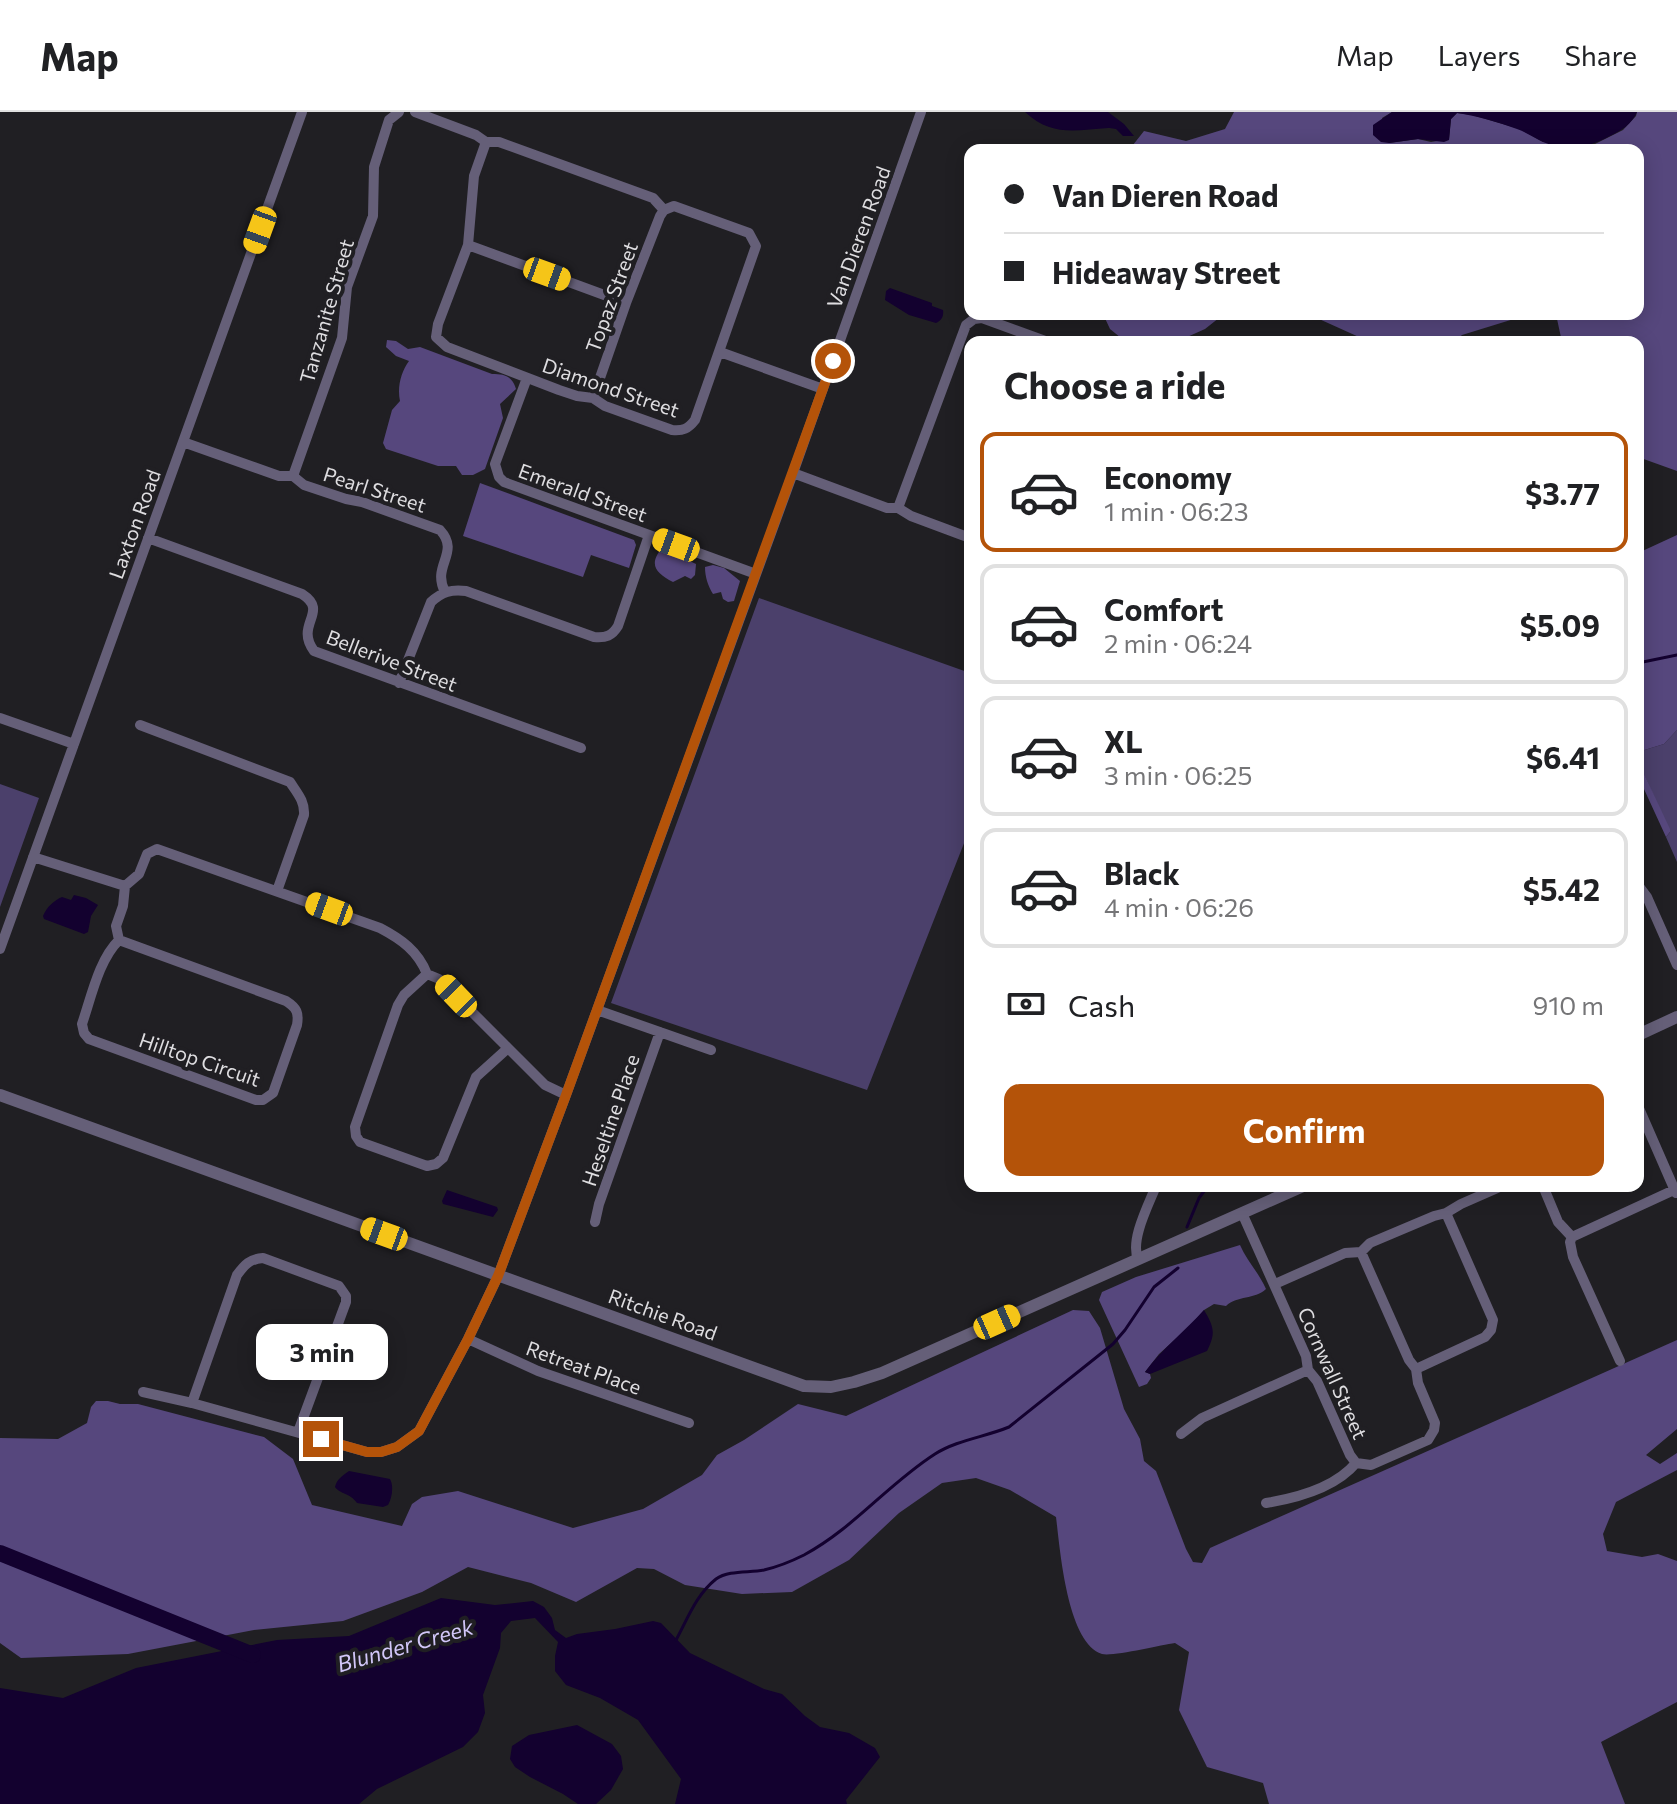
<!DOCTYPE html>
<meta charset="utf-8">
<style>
:root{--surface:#fff;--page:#f6f6f6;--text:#202124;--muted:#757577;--line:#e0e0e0;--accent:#b45309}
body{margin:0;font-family:Commissioner,sans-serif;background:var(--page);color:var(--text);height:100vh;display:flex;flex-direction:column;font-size:30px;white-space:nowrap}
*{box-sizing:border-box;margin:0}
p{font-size:26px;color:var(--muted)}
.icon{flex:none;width:44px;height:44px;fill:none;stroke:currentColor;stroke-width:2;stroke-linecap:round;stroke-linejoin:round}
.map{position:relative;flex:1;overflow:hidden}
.side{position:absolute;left:964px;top:224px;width:680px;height:856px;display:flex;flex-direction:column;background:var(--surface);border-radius:16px;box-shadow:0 4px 20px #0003}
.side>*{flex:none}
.guide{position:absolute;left:964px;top:32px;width:680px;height:176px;border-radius:16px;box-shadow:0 4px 20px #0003;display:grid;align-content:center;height:176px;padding:0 40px;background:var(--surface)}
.end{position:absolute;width:36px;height:36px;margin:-18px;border:10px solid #b45309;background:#fff;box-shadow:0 0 0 4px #fff}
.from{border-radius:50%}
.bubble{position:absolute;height:56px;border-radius:16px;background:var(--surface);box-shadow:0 4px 20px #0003;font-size:26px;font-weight:700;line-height:56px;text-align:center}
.car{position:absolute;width:24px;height:48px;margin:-24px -12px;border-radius:10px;box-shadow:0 0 6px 2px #0007;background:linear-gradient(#f5c518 24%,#345 0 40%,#f5c518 0 76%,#345 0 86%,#f5c518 0)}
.guide b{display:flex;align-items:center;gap:28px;height:76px;font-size:30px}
.guide b+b{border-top:2px solid var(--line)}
.guide i{width:20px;height:20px;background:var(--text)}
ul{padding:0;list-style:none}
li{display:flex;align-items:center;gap:24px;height:120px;margin:0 16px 12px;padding:0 24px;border:4px solid var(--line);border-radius:16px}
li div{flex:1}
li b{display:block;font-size:30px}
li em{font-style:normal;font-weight:700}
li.current{border-color:var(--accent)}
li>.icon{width:72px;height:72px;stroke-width:1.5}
h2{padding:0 40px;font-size:36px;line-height:96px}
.pay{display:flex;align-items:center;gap:20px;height:88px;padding:0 40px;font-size:30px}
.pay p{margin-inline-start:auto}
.button{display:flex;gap:16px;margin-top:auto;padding:16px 40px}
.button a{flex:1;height:92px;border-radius:16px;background:var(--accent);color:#fff;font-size:32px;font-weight:700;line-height:92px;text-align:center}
header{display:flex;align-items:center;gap:48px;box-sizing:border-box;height:112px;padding:0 40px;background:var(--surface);border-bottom:2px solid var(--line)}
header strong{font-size:38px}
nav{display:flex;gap:44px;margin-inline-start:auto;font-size:28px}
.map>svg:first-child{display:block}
.green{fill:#4b406b}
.forest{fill:#56477d}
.water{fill:#13012f}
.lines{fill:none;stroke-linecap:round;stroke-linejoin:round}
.stream{stroke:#13012f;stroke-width:3}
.river{stroke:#13012f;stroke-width:16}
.minor{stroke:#655f78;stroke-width:10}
.tertiary{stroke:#655f78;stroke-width:12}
.route{stroke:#b45309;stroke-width:10}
.labels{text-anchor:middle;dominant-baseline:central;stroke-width:8;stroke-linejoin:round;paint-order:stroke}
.street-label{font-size:20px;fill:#dedde0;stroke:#201f23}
.water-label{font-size:22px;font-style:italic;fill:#d2c7f9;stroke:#201f23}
</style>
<header>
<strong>Map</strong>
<nav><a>Map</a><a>Layers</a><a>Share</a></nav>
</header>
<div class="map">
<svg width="1677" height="1692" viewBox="0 0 1677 1692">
<rect width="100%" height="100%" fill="#201f23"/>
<path class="green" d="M759 486 970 561V716L867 978 611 891Z
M1677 618V750L1666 725 1670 720 1638 649V640L1664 632Z
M0 672 39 686 0 795Z"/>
<path class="forest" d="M1234 0H1392L1382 6 1389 31 1418 27 1431 30 1449 27 1451 7 1457 1 1472 3 1520 17 1543 30 1593 33 1623 18 1636 4 1637 0H1677V359L1638 345V230H1562L1557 207 1527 203 1462 223 1454 230H1370L1308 202H1638V38H1129L1144 19 1186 29 1225 17Z
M1103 202H1224L1205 217 1176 230H1126L1110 217Z
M387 228 396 229 408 237 420 235 492 262C505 262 512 264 516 277L500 292 503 306 485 357 473 363H462L456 354H438L386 337 383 331 392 298 400 289C397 275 401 260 409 249L396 244 386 235Z
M480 371 634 428 636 433 629 456 591 443 583 465 463 424Z
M1677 423V618L1664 632 1638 640V441Z
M662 436 696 452 695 463 691 467 685 464 673 470C656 461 648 453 662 436Z
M713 453 724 456 740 469 734 489 728 490 723 487 721 480 713 482C708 474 705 465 705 455Z
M1638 649 1670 717V720L1666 725 1638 664Z
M1240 1133C1247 1149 1259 1161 1266 1177 1254 1188 1238 1183 1226 1194L1214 1192 1204 1198 1190 1214 1159 1242 1145 1260 1150 1262 1151 1266 1147 1272 1139 1275 1099 1188 1102 1180 1136 1165Z
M1073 1198 1089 1199 1100 1216 1124 1297 1140 1327 1144 1349 1156 1359 1186 1437 1193 1450 1202 1451 1210 1436 1677 1228V1317L1646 1343 1660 1352 1677 1341V1358L1616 1390 1603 1422 1607 1439 1642 1445 1658 1442 1677 1449V1590L1601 1630 1625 1692H1269L1263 1671 1207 1655 1179 1598 1189 1540 1175 1531C1160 1533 1112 1545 1102 1542 1067 1531 1060 1437 1056 1405L1010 1378 976 1366 942 1371 899 1401 849 1448 792 1480 742 1482 685 1473 654 1457 637 1456 576 1490 531 1471 468 1455 422 1480 343 1509 254 1518 128 1542 21 1546 0 1531V1326L58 1327 87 1311 91 1295 96 1289H108L120 1292H138L264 1325 293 1347 312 1393 402 1414 412 1392 422 1385 458 1379 573 1416 643 1397 702 1363 717 1343 744 1328 798 1292 846 1304Z"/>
<path class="water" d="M1025 0H1108L1124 12 1134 24H1123L1116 17 1109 16C1075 18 1052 25 1025 0Z
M1392 0H1637C1632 12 1621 19 1610 24 1585 37 1565 41 1539 28 1532 24 1525 20 1517 17 1498 10 1477 4 1457 1L1451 7 1449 28 1444 30 1418 27 1389 31 1381 30 1373 23V13Z
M890 176 932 191V194L943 198C944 205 941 209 936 211L909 203 885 188 886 179Z
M74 783 86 786 98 793 91 804 88 820 84 822 44 807 43 804C47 795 53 789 62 785L71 788Z
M447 1078 497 1095 498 1098 493 1105 443 1092 442 1089Z
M1204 1198C1214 1215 1216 1221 1207 1239L1150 1262 1145 1260C1162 1237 1185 1219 1204 1198Z
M349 1359 390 1367C394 1374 392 1386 388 1393L383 1395 357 1391C349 1380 341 1383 335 1375 337 1367 342 1364 349 1359Z
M441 1486 495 1493 533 1489 544 1495 552 1506 555 1518 566 1526 577 1522 615 1517 653 1509 661 1511 690 1541 764 1577 782 1582 805 1604 820 1615 849 1621 875 1636 880 1645 846 1688 847 1692H675L681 1667 638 1608 600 1586 566 1573 555 1559V1544L558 1530 535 1506 511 1509 501 1521 500 1536 483 1583 485 1601 478 1620 463 1635 377 1677 359 1692H0V1576L63 1586 136 1556 277 1528 349 1524Z
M577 1613 612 1632 621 1644 623 1657 611 1678 596 1692H578L563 1682 530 1665 515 1655 510 1647 512 1634 529 1623Z"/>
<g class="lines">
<path class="stream" d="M1638 551 1677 543
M1187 1115 1199 1086 1208 1074
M676 1528C688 1506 696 1483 716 1467 729 1458 749 1461 764 1458 777 1455 792 1449 804 1443 854 1416 888 1372 935 1342 957 1328 985 1325 1009 1315L1113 1232 1125 1218 1154 1175 1178 1156"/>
<path class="river" d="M0 1441 253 1543"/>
<path class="minor" d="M415 0 476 23 486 30H499L653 86 664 98
M486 30 474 64 468 133 438 212 436 225 447 235 559 278 577 284 593 286 605 294 672 318C683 319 688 317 695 308L756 134 749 121 674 94 664 98
M468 133 626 191
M720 240 823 277
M527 266 495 352 499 365 504 370 756 462
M593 286 626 191 660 104 664 98
M183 330 279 364H293L304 373 346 387 362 390 440 418C461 441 431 453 445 480
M793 361 887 396H898L911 404 970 426
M293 364 342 226 347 175 373 104 374 55 389 8 399 0
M898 396 966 213 974 207 982 206 1048 230
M148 426 302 482C330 500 294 512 314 539L581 636
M399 571 431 490C442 480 451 477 466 479L594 525C606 526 612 524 618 514L649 423
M0 606 74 632
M140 613 290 670C297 681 305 689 304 703L277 779
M33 745 125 774 139 762 147 742 157 737 380 816C401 827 418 839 427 862L439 867 545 973 566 983
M1638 773 1647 785 1677 853
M119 828 286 889C297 896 299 901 297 913L273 981 263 988H256L89 927 84 921 82 912C91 886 99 847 119 828L116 814 123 794 125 774
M0 837 302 0
M427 862 404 883 398 893 355 1015 356 1024 360 1030 427 1054 436 1052 443 1046 476 965 507 937
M597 898 711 938
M1638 994 1676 1081
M1543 1074 1558 1110 1572 1125 1570 1130 1573 1145 1620 1249
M1242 1101 1306 1244 1308 1258 1317 1269 1350 1343 1356 1351 1371 1353 1428 1328 1434 1318 1435 1311 1418 1271 1416 1257 1409 1248 1361 1140
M595 1110 599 1092 660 920
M1572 1125 1674 1078
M1138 1147C1130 1128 1148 1094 1156 1074
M1275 1172 1345 1141 1361 1140 1370 1131 1434 1104 1446 1101 1461 1092 1502 1074
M468 1227 538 1259 689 1311
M1416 1257 1485 1225 1491 1218 1493 1208 1446 1101
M143 1280 192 1291 367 1340H381L397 1335 419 1319 468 1227 498 1164 566 983 793 361 921 0
M192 1291 237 1163C245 1152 250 1147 263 1146L339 1174 346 1184V1190L298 1320
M1181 1322 1202 1306 1308 1258
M1266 1391C1297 1386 1335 1376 1356 1351"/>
<path class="tertiary" d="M1638 923 1677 905
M0 983 804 1274 831 1275 854 1270 882 1261 1303 1074"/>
</g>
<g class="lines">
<path class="route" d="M321 1327 367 1340H381L397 1335 419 1319 468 1227 498 1164 566 983 833 249"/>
</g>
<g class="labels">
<g class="street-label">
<text transform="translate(858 125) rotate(-70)">Van Dieren Road</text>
<text transform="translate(611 185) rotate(-70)">Topaz Street</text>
<text transform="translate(326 199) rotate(-74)">Tanzanite Street</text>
<text transform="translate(611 275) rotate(19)">Diamond Street</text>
<text transform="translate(375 377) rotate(18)">Pearl Street</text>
<text transform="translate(583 380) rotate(20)">Emerald Street</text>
<text transform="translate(134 412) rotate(-70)">Laxton Road</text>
<text transform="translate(392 548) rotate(21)">Bellerive Street</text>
<text transform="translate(200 947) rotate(19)">Hilltop Circuit</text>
<text transform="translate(610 1008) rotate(-71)">Heseltine Place</text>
<text transform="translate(663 1202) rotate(20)">Ritchie Road</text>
<text transform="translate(584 1255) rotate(20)">Retreat Place</text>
<text transform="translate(1333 1261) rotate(66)">Cornwall Street</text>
</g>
<g class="water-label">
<text transform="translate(405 1533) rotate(-16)">Blunder Creek</text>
</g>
</g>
</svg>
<i class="end from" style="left:833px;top:249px"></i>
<i class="end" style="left:321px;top:1327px"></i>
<div class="bubble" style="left:256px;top:1212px;width:132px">3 min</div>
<i class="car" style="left:260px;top:118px;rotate:200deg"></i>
<i class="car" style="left:547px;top:162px;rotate:110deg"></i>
<i class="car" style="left:676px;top:433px;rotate:290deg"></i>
<i class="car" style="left:329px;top:797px;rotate:290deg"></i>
<i class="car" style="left:456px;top:884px;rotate:316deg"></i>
<i class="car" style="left:384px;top:1122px;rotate:290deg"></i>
<i class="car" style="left:997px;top:1210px;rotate:66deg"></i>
<div class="guide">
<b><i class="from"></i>Van Dieren Road</b>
<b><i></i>Hideaway Street</b>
</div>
<section class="side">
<h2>Choose a ride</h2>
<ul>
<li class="current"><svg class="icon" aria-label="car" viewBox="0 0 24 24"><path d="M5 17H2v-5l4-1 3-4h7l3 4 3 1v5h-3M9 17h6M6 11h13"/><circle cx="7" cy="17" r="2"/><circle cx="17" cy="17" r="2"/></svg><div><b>Economy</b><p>1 min · 06:23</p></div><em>$3.77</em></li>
<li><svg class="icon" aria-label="car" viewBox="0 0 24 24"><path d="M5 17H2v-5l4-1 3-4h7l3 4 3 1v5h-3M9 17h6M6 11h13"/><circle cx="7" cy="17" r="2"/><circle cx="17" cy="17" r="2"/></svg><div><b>Comfort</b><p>2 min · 06:24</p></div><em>$5.09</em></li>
<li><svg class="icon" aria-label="car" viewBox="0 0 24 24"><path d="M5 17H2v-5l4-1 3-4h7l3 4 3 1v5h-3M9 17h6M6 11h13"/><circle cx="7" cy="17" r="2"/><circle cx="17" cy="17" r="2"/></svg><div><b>XL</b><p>3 min · 06:25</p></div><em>$6.41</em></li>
<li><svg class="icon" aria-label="car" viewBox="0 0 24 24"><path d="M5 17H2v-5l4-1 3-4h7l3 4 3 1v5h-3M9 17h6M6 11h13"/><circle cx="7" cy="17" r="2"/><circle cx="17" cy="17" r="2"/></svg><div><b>Black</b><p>4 min · 06:26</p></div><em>$5.42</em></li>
</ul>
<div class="pay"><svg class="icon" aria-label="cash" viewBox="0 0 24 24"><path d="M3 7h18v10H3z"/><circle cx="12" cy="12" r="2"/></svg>Cash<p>910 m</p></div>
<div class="button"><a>Confirm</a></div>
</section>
</div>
